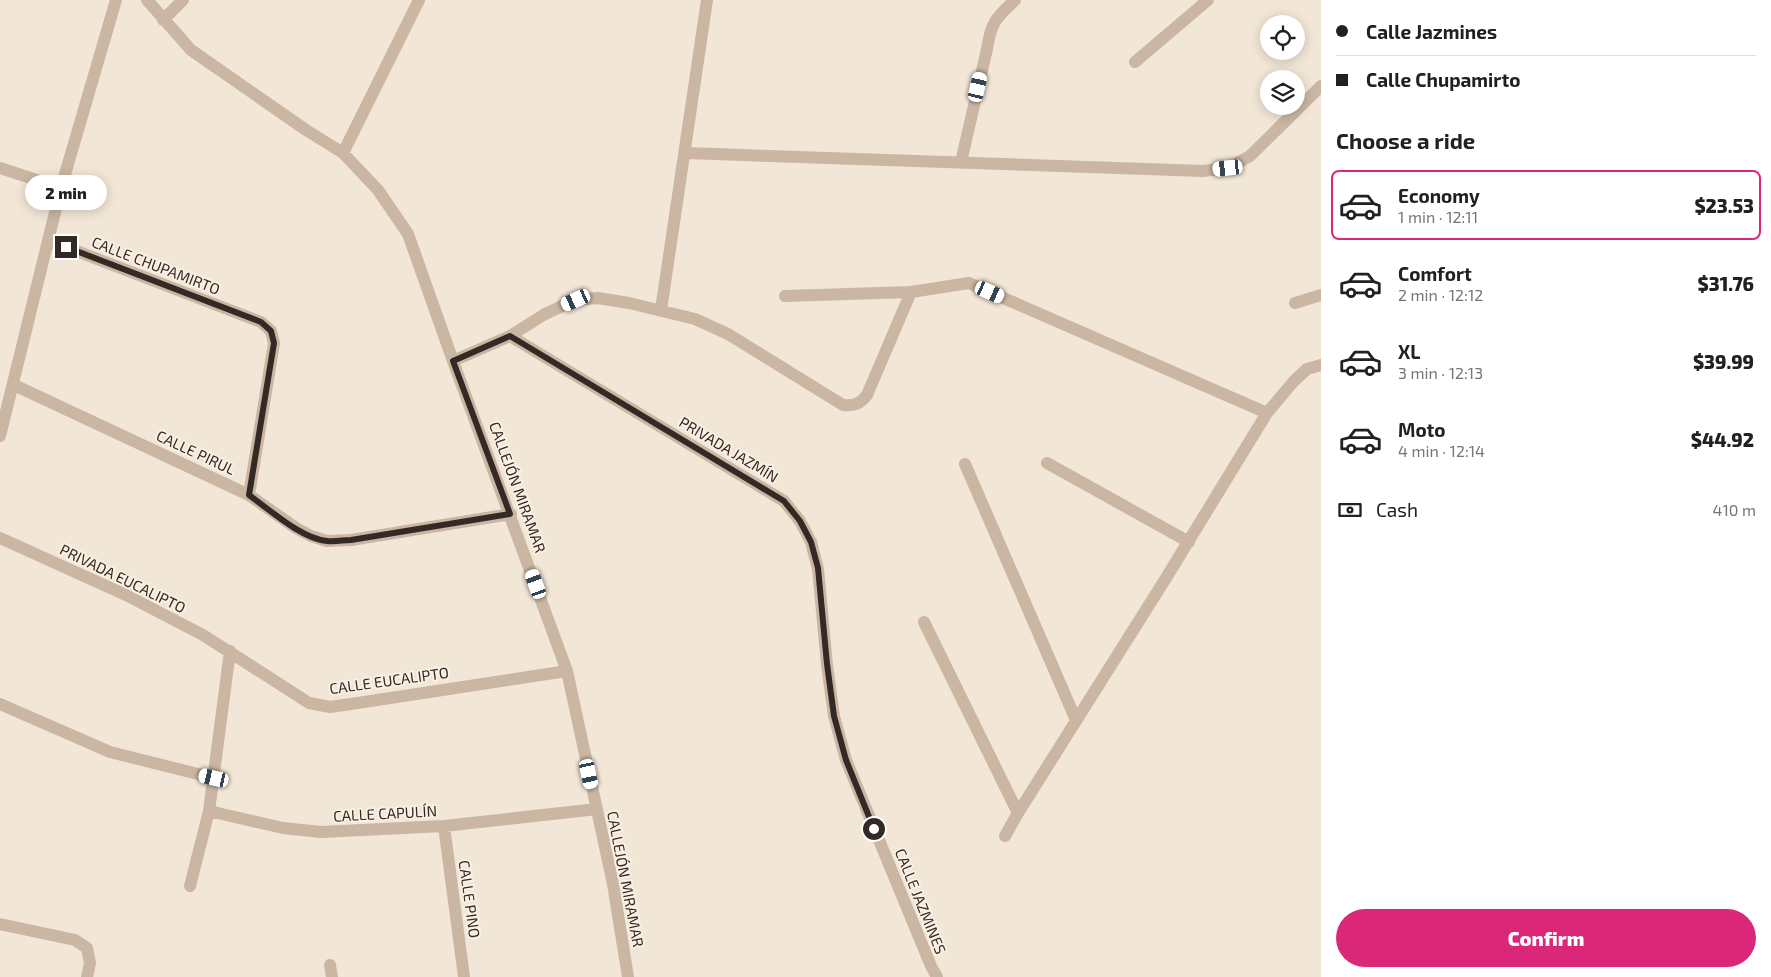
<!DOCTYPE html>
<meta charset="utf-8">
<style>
:root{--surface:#fff;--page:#f2f2f2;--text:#202124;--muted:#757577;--line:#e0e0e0;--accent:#db2777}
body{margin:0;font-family:"Exo 2",sans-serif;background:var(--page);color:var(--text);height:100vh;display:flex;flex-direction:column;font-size:19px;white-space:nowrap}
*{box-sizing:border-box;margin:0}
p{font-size:16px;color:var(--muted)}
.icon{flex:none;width:28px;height:28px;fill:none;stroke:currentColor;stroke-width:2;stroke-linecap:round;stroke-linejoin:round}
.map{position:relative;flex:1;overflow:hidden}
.details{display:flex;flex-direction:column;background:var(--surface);width:450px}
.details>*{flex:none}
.banner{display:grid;align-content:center;height:110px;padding:0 15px;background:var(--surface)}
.buttons{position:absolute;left:1260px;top:15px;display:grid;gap:10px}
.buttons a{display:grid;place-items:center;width:45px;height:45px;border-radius:50%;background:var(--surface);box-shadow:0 2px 12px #0003;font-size:25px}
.end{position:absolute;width:22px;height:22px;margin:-11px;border:6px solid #342a25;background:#fff;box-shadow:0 0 0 2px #fff}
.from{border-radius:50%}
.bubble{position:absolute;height:35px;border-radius:18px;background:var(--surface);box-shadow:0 2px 12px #0003;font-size:16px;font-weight:800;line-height:35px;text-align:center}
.car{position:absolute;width:15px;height:30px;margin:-15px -8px;border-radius:6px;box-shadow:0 0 4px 1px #0007;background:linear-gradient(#fff 24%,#345 0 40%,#fff 0 76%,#345 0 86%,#fff 0)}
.banner b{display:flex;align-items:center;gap:18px;height:48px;font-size:19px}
.banner b+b{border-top:1px solid var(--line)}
.banner i{width:12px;height:12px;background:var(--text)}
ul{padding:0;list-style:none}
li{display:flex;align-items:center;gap:15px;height:70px;margin:0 10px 8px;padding:0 5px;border:2px solid transparent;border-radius:8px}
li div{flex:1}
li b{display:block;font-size:19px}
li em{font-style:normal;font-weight:800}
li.selected{border-color:var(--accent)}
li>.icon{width:45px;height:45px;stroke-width:1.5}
h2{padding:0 15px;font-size:22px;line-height:60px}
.pay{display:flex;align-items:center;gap:12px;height:55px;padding:0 15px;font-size:19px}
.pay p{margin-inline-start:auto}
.cta{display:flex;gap:10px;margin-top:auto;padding:10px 15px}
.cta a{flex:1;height:58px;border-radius:30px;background:var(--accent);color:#fff;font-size:20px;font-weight:800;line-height:58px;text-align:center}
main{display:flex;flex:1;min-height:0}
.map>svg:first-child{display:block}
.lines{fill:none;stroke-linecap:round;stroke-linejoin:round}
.minor{stroke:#cab6a2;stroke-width:12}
.tertiary{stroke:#cab6a2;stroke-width:12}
.route{stroke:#342a25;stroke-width:6}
.labels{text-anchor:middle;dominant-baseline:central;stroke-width:4;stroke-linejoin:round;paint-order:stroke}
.street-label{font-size:15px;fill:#342a25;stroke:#faf0e3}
</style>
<main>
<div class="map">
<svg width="1321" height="977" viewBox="0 0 1321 977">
<rect width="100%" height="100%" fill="#f2e6d6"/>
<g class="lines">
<path class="minor" d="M147 0 191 50 306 130 343 153 378 190 408 234 453 361 510 336 545 314 575 300 598 298 629 303 695 319 728 334 843 405C854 406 860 404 867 395L911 292
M163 20 183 0
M1135 62 1208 0
M343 153 419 0
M686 153 1203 171 1228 168 1250 156 1321 86
M961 162 987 49C991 22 996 18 1015 0
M0 168 61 188
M48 240 261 322 271 331 274 343 249 495
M785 296 911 292 969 283 1267 413
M1295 303 1321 295
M661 310 707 0
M510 336 784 501 800 521 811 542 818 569 827 665 834 716 846 760 931 966 937 977
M14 385 249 495 296 528 311 536 327 541 351 540 511 514
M0 436 61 188 116 0
M1047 463 1189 542
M965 464 1076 720
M0 538 126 595 203 635 309 703 330 707 351 704 567 671
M924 622 1018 813
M230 651 209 811 283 828 321 832 444 826 597 809
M0 704 110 752 214 778
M444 826 464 977
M1005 836 1018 813 1166 578 1267 413 1294 381 1307 369 1321 365
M190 886 209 811
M0 924 75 940 87 948 90 963 87 977
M330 965 332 977"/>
<path class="tertiary" d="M453 361 567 671 613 884 628 977"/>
</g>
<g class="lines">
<path class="route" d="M66 247 261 322 271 331 274 343 249 495C270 510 302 539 327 541 335 542 344 540 351 540L510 514 453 361 510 336 784 501 800 521 811 542 818 568 827 664 834 716 846 760 874 829"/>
</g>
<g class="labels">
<g class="street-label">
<text transform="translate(156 265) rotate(21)">CALLE CHUPAMIRTO</text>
<text transform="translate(729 449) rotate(31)">PRIVADA JAZMÍN</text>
<text transform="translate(196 452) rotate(25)">CALLE PIRUL</text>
<text transform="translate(518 487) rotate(70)">CALLEJÓN MIRAMAR</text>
<text transform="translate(123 578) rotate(26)">PRIVADA EUCALIPTO</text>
<text transform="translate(389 680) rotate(-8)">CALLE EUCALIPTO</text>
<text transform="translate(385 813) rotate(-3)">CALLE CAPULÍN</text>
<text transform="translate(626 879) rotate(79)">CALLEJÓN MIRAMAR</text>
<text transform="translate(470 899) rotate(82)">CALLE PINO</text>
<text transform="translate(921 901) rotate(68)">CALLE JAZMINES</text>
</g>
</g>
</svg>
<div class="buttons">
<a><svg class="icon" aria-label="locate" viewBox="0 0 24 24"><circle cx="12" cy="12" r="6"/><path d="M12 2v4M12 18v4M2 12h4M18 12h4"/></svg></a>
<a><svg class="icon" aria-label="layers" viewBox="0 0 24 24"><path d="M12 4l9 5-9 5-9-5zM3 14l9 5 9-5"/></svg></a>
</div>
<i class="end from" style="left:874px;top:829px"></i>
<i class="end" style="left:66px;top:247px"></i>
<div class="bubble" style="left:25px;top:175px;width:82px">2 min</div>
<i class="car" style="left:978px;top:87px;rotate:13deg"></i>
<i class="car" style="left:1228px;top:168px;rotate:264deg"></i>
<i class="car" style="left:990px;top:292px;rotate:114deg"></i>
<i class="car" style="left:576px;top:300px;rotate:246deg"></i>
<i class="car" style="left:536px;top:584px;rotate:340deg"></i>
<i class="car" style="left:589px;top:774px;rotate:168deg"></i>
<i class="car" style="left:214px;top:778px;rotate:283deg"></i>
</div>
<section class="details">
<div class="banner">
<b><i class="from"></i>Calle Jazmines</b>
<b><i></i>Calle Chupamirto</b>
</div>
<h2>Choose a ride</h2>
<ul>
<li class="selected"><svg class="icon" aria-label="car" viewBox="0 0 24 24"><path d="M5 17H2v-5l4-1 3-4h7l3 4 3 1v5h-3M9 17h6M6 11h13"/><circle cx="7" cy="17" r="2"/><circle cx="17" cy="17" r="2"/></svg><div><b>Economy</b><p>1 min · 12:11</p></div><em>$23.53</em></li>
<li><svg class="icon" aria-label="car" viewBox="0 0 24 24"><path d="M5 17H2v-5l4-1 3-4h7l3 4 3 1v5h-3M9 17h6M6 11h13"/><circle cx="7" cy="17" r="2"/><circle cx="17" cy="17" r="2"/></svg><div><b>Comfort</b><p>2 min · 12:12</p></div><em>$31.76</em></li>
<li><svg class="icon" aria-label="car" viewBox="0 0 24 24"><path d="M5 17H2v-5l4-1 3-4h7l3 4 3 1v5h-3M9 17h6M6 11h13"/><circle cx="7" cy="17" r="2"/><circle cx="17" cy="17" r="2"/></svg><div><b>XL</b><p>3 min · 12:13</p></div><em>$39.99</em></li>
<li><svg class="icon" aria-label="car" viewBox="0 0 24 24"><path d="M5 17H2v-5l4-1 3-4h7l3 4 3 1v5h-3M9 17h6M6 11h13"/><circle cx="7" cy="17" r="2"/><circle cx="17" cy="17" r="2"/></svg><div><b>Moto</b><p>4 min · 12:14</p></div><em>$44.92</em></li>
</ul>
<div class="pay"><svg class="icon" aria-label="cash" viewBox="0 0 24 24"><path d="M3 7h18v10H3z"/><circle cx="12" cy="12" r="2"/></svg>Cash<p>410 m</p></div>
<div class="cta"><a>Confirm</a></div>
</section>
</main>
